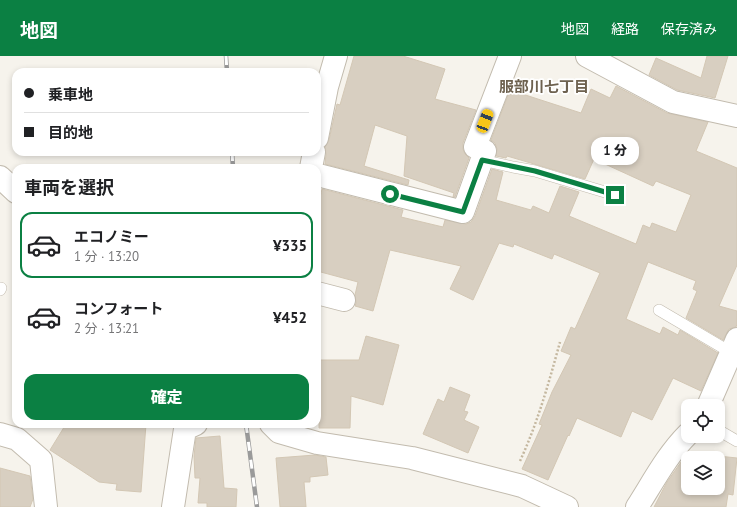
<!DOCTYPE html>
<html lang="ja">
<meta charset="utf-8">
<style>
:root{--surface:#fff;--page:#f2f2f2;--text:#202124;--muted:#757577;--line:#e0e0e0;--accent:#0b8043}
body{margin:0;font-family:"PT Sans","Noto Sans JP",sans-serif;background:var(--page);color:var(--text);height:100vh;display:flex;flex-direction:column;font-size:15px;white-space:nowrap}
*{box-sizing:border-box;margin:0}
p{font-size:13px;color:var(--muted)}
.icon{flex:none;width:22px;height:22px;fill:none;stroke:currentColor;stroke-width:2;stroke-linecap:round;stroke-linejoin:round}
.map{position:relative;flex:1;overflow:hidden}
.panel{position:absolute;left:12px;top:108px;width:309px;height:264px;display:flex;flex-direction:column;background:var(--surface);border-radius:12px;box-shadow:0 2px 6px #0003}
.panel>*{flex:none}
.banner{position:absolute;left:12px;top:12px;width:309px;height:88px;border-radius:12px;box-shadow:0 2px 6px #0003;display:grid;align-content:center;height:88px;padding:0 12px;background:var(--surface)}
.controls{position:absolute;left:681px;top:343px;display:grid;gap:8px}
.controls a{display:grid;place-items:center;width:44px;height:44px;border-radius:8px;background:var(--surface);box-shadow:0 2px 6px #0003;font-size:20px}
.end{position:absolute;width:18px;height:18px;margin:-9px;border:5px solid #0b8043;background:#fff;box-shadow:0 0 0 2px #fff}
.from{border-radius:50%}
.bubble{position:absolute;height:28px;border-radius:12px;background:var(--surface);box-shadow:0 2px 6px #0003;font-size:13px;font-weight:800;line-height:28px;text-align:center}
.car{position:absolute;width:12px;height:24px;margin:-12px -6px;border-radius:5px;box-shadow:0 0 3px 1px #0007;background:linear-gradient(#f5c518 24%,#345 0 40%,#f5c518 0 76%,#345 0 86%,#f5c518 0)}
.banner b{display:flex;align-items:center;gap:14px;height:38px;font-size:15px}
.banner b+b{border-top:1px solid var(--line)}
.banner i{width:10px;height:10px;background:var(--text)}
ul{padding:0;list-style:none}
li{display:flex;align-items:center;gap:12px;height:66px;margin:0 8px 6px;padding:0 4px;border:2px solid transparent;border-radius:12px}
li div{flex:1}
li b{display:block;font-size:15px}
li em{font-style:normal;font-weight:800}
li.active{border-color:var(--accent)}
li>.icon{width:36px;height:36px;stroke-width:1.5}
h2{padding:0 12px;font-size:18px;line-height:48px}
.action{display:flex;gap:8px;margin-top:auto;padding:8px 12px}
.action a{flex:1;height:46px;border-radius:12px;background:var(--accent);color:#fff;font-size:16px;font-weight:800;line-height:46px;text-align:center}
header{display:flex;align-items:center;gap:24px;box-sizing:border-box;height:56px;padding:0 20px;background:var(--accent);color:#fff}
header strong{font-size:19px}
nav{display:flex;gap:22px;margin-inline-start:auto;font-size:14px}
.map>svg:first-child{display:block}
.building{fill:#d8cfc1;stroke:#d3c7b4}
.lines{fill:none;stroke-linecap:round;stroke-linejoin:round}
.lane-casing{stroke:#c2bbae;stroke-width:12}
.street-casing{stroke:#c2bbae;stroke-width:24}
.path{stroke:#c4b79f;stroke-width:2.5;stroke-dasharray:2 2;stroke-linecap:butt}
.lane{stroke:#fff;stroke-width:11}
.street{stroke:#fff;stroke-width:22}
.rail-casing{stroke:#9a9a9a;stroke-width:4.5}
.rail{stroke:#fff;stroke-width:3;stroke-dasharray:9;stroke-linecap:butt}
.route{stroke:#0b8043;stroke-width:5}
.labels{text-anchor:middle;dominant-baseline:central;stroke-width:3.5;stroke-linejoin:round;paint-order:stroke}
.neighbourhood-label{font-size:15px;font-weight:bold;fill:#6e6250;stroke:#fff}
</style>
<header>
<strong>地図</strong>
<nav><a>地図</a><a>経路</a><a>保存済み</a></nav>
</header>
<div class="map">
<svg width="737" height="451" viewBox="0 0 737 451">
<rect width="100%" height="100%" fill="#f6f3ec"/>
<path class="building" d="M354 0H403L445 13 435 43 476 54 463 87V93L465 98 469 102 455 141H453L454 137 404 120 407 80 375 69 364 110 409 124 408 129 325 108 326 98 325 91 329 84 337 48 340 49Z
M707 0H728L715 42 677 34 649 19 656 2 701 22Z
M616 30 667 57 708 66 696 95 737 112V209L719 250 737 255V268L736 271 729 273 723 284 686 262 697 235 693 233 696 225 648 206 626 263 660 278 663 271 678 279 680 274 718 297 701 335 673 322 652 364 632 355 621 381 577 362 569 380 568 379 548 424 522 413 542 369 539 368 552 336 571 299 561 295 571 271 575 273 600 217 554 198 552 203 514 188 513 191 499 187 473 244 450 233 461 210 390 194 373 255 355 250 356 247 355 239 358 226 317 215V154L322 133 403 154 401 161 443 171 445 164 466 168 471 166 475 160 492 113 503 116 496 144 531 154 533 150 549 157 560 130 579 136 569 160 636 188 643 169 650 172 652 167 676 176 691 139 656 125 653 130 594 103 585 123 507 100 506 102 496 100 497 93 495 87 491 84 510 34 581 57 591 33 610 42Z
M366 280 399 289 383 349 351 340 350 372H319L320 304H359Z
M450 331 470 339 464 355 468 356 464 364 479 371 468 397 423 378 438 343 444 346Z
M66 368H146L141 436 116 434 117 428 99 426 50 394Z
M220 380 224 432 237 433 236 451H207V447H198L200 422H195L194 400 196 382Z
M315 399 326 401 328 419 310 421V426H304L306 451H280L276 402Z
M686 399 692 402H688V432H718V402H709V399L737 402 733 439 728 438 726 451H654L667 426Z
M0 412 30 420 33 443 30 451H0Z"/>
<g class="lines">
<defs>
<path id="lane" d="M482 104 513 111 535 115 615 139
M0 234 1 232
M659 254 732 297
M718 374 737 385"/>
<path id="street" d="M587 0 673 46 737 60
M317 82 327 31 336 0
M311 112 314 96
M317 120 318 119 463 156 485 95 475 91 510 0
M0 121 16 136
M317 237 344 244
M708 350 737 283
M271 368 279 376 317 387 412 402 522 430 567 451
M0 378 17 383 41 404 46 451
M173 451 185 373 196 368
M637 451C653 426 667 399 688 378"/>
</defs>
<use href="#lane" class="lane-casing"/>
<use href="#street" class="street-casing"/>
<path class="path" d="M520 405C538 366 549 326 560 286"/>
<use href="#lane" class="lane"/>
<use href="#street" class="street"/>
<defs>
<path id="rail" d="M226 0 227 16
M232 96 233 112
M246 368 257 451"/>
</defs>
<use href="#rail" class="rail-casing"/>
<use href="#rail" class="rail"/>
</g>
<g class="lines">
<path class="route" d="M390 138 463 156 482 104 535 115 615 139"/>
</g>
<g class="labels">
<g class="neighbourhood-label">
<text x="544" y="30">服部川七丁目</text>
</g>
</g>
</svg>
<div class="controls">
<a><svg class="icon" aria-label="locate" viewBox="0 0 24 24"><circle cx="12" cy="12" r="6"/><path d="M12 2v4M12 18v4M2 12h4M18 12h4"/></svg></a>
<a><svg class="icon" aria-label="layers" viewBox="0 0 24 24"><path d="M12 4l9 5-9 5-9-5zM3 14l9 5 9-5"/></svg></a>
</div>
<i class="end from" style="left:390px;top:138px"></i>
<i class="end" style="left:615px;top:139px"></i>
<div class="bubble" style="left:591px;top:81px;width:48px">1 分</div>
<i class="car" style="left:485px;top:65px;rotate:21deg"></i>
<div class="banner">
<b><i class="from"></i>乗車地</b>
<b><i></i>目的地</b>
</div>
<section class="panel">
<h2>車両を選択</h2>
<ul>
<li class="active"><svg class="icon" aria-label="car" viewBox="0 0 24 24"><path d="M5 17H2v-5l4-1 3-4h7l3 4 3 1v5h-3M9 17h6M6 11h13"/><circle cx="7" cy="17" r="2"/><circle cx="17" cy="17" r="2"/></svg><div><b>エコノミー</b><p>1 分 · 13:20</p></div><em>¥335</em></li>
<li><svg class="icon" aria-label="car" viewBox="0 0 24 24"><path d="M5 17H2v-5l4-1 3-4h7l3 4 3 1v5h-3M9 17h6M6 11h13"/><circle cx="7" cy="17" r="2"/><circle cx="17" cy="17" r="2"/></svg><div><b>コンフォート</b><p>2 分 · 13:21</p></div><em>¥452</em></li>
</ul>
<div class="action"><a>確定</a></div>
</section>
</div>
